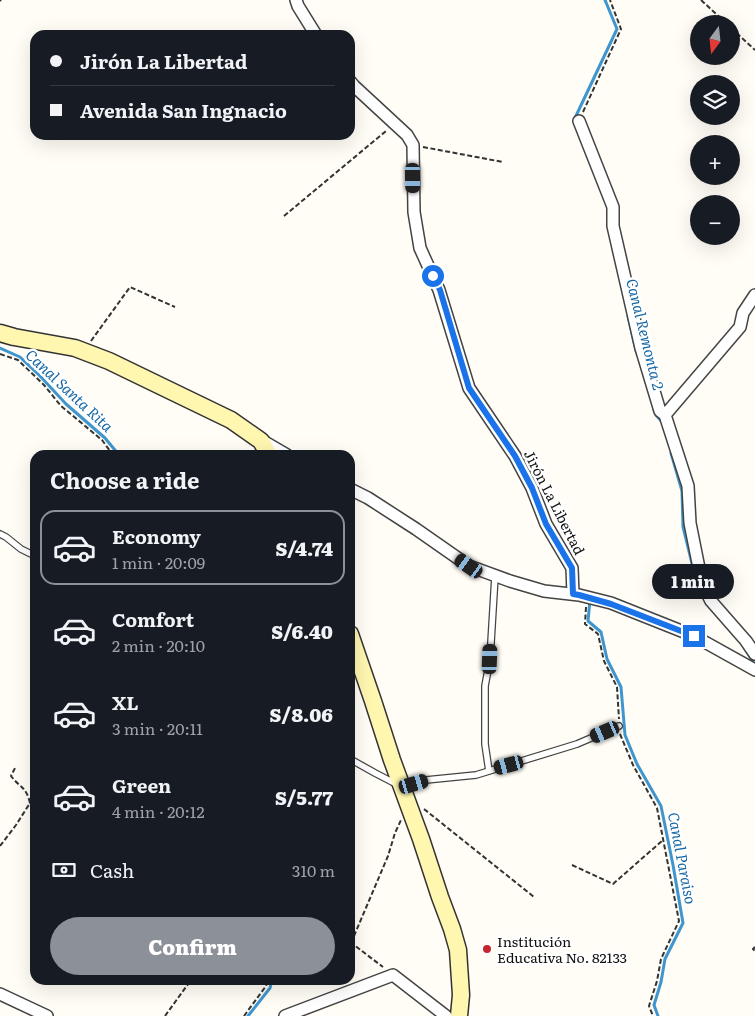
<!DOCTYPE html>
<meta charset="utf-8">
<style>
:root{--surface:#171b24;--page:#242831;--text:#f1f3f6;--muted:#9ea1a6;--line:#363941;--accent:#8c9099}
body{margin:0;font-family:Literata,serif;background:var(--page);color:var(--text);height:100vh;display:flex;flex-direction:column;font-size:19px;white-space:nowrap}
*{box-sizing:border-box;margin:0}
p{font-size:16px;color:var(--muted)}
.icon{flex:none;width:28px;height:28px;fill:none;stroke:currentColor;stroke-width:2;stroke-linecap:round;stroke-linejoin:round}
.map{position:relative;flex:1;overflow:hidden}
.details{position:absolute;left:30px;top:450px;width:325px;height:535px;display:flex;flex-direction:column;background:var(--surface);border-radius:15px;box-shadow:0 5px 20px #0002}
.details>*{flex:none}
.banner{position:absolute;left:30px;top:30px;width:325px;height:110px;border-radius:15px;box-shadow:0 5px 20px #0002;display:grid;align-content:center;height:110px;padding:0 20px;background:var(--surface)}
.needle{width:32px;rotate:195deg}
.fabs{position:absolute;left:690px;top:15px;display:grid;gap:10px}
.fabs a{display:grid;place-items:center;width:50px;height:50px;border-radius:50%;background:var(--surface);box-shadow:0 5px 20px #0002;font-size:25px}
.end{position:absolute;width:22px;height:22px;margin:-11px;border:6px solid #1a73e8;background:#fff;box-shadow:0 0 0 2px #fff}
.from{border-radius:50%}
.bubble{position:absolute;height:35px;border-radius:18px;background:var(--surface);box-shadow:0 5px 20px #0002;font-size:16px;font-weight:800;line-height:35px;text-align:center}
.car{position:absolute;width:15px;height:30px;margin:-15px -8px;border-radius:6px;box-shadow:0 0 4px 1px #0007;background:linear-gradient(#222 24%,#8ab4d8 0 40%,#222 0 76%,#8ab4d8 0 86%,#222 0)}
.banner b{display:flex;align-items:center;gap:18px;height:48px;font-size:19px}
.banner b+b{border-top:1px solid var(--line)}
.banner i{width:12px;height:12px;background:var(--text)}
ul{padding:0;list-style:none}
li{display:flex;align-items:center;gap:15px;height:75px;margin:0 10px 8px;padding:0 10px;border:2px solid transparent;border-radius:15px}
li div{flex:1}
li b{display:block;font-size:19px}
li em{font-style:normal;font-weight:800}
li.selected{border-color:var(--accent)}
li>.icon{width:45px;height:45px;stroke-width:1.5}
h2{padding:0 20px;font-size:22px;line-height:60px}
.pay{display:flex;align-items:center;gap:12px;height:55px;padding:0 20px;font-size:19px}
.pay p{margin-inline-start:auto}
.cta{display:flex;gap:10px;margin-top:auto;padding:10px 20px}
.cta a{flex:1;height:58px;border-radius:30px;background:var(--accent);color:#fff;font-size:20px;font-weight:800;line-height:58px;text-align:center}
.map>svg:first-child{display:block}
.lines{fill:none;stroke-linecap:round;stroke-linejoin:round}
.stream{stroke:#3f96cf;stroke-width:3}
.lane-casing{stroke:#444;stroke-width:8}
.street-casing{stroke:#444;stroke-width:14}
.secondary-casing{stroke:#333;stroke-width:19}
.path{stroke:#333;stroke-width:2;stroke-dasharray:5 2.5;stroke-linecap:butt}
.lane{stroke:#fff;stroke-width:5.5}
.street{stroke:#fff;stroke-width:11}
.secondary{stroke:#fff6b0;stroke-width:16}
.route{stroke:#1a73e8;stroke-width:6}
.poi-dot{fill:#c4262e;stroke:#fff;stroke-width:2}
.labels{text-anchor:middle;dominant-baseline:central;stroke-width:5;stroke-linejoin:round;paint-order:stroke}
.street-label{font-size:14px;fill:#111;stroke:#fff}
.poi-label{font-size:14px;fill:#111;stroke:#fff;text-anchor:start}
.water-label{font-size:15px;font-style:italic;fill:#1768a6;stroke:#fff}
</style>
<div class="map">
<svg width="755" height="1016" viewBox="0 0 755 1016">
<rect width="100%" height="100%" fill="#fffdf5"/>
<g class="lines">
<path class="stream" d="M575 118 617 29 605 0
M628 316 636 351 639 358
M0 348 20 357 40 376 66 404 105 438 119 455
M654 410 656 415 663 423
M671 453 682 491 683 527 698 588 703 597
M590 600 588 621 601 632 607 659 621 687 625 735 637 764 661 806 673 865 683 923 665 959 661 982 654 1005 658 1016
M743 646 755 665
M248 1016 270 988 272 980"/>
<defs>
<path id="lane" d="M0 534 6 537 21 549 35 556
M350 759 375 773 402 787 426 780 476 775 577 744 619 726
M489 771 485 744V686L490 659 495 576"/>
<path id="street" d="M296 0 298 6 316 35
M350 81 354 86 407 135 413 145 414 212 420 248 439 290 469 388 515 456 532 488 546 524 572 568 573 594
M579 121 613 207V226L641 348 660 411 665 415 688 486 690 523 702 583 711 601 746 641 755 654
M665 415 740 327 743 313 755 295
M263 441 287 455
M350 489 368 498 416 529 469 566 510 581 544 591 579 595 611 603 694 636 755 670
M0 994 47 1016
M285 1016 393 975 446 1016"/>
<path id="secondary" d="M0 333 14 337 75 348 109 361 231 420 261 441 269 455
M350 634 373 701 392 760 421 839 440 897 452 929 458 950 461 995 459 1016"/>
</defs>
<use href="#lane" class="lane-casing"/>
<use href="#street" class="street-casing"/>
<use href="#secondary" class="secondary-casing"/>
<path class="path" d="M701 0 727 24
M0 1 1 0
M731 28 755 50
M583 112 621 29 610 0
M423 147 503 162
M284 216 386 131
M91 341 130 287 175 307
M0 354 18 360 44 385 61 406 102 440 113 455
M586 607 585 624 598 634 604 661 617 687 619 719
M620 734 633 765 657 808 679 921 661 959 657 981 649 1006 653 1016
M30 803 35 808
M424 809 534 897
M0 846 16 825 30 803C26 786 20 788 11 776L16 766
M572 865 613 884 663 840
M350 942 383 967
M351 943 388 856 395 833 401 820
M755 947 753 949 755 951
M165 1016 191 980
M244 1016 266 986 268 980"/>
<use href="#lane" class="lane"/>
<use href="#street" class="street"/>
<use href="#secondary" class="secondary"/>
</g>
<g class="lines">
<path class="route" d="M433 276 440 290 469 388 515 456 532 488 546 524 572 568 573 594 579 595 611 604 694 636"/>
</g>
<circle class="poi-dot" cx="487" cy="949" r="5"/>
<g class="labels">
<g class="street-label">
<text transform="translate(555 502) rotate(63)">Jirón La Libertad</text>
</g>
<g class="poi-label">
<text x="497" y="941">Institución<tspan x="497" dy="16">Educativa No. 82133</tspan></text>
</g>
<g class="water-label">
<text transform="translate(646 334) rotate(76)">Canal Remonta 2</text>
<text transform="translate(70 390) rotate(43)">Canal Santa Rita</text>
<text transform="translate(683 858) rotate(79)">Canal Paraiso</text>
</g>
</g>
</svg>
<div class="fabs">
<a><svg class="needle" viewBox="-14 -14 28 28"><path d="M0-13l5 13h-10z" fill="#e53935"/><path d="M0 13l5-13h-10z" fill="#9ea1a6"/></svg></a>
<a><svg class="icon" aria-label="layers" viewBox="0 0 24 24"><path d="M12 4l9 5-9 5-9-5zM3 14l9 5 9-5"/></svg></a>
<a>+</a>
<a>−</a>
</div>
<i class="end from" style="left:433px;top:276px"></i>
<i class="end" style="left:694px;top:636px"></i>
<div class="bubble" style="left:652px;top:564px;width:82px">1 min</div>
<i class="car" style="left:413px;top:178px;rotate:179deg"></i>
<i class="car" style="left:469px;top:566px;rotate:305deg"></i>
<i class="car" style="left:490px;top:659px;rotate:2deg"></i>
<i class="car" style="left:605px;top:732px;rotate:247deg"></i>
<i class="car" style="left:509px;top:765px;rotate:255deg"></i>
<i class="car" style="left:414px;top:784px;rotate:74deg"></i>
<div class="banner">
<b><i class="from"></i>Jirón La Libertad</b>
<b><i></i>Avenida San Ingnacio</b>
</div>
<section class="details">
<h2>Choose a ride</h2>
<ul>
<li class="selected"><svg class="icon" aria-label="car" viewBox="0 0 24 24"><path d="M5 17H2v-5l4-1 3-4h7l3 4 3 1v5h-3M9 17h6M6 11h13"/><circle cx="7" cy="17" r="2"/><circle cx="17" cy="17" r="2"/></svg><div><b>Economy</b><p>1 min · 20:09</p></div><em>S/4.74</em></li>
<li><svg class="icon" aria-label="car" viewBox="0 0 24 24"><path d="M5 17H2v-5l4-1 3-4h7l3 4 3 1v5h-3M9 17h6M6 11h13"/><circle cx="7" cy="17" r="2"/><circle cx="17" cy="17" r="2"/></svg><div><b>Comfort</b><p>2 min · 20:10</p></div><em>S/6.40</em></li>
<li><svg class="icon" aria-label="car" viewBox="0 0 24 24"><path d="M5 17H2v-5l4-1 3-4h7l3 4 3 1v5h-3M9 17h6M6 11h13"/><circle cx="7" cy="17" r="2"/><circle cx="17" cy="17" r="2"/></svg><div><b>XL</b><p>3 min · 20:11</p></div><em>S/8.06</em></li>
<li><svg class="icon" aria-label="car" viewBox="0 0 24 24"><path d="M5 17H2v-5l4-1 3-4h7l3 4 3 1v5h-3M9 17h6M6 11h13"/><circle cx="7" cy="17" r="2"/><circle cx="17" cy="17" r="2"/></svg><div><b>Green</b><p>4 min · 20:12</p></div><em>S/5.77</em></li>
</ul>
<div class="pay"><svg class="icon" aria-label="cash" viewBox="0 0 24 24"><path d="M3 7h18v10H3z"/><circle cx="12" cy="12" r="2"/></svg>Cash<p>310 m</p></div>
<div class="cta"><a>Confirm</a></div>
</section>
</div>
